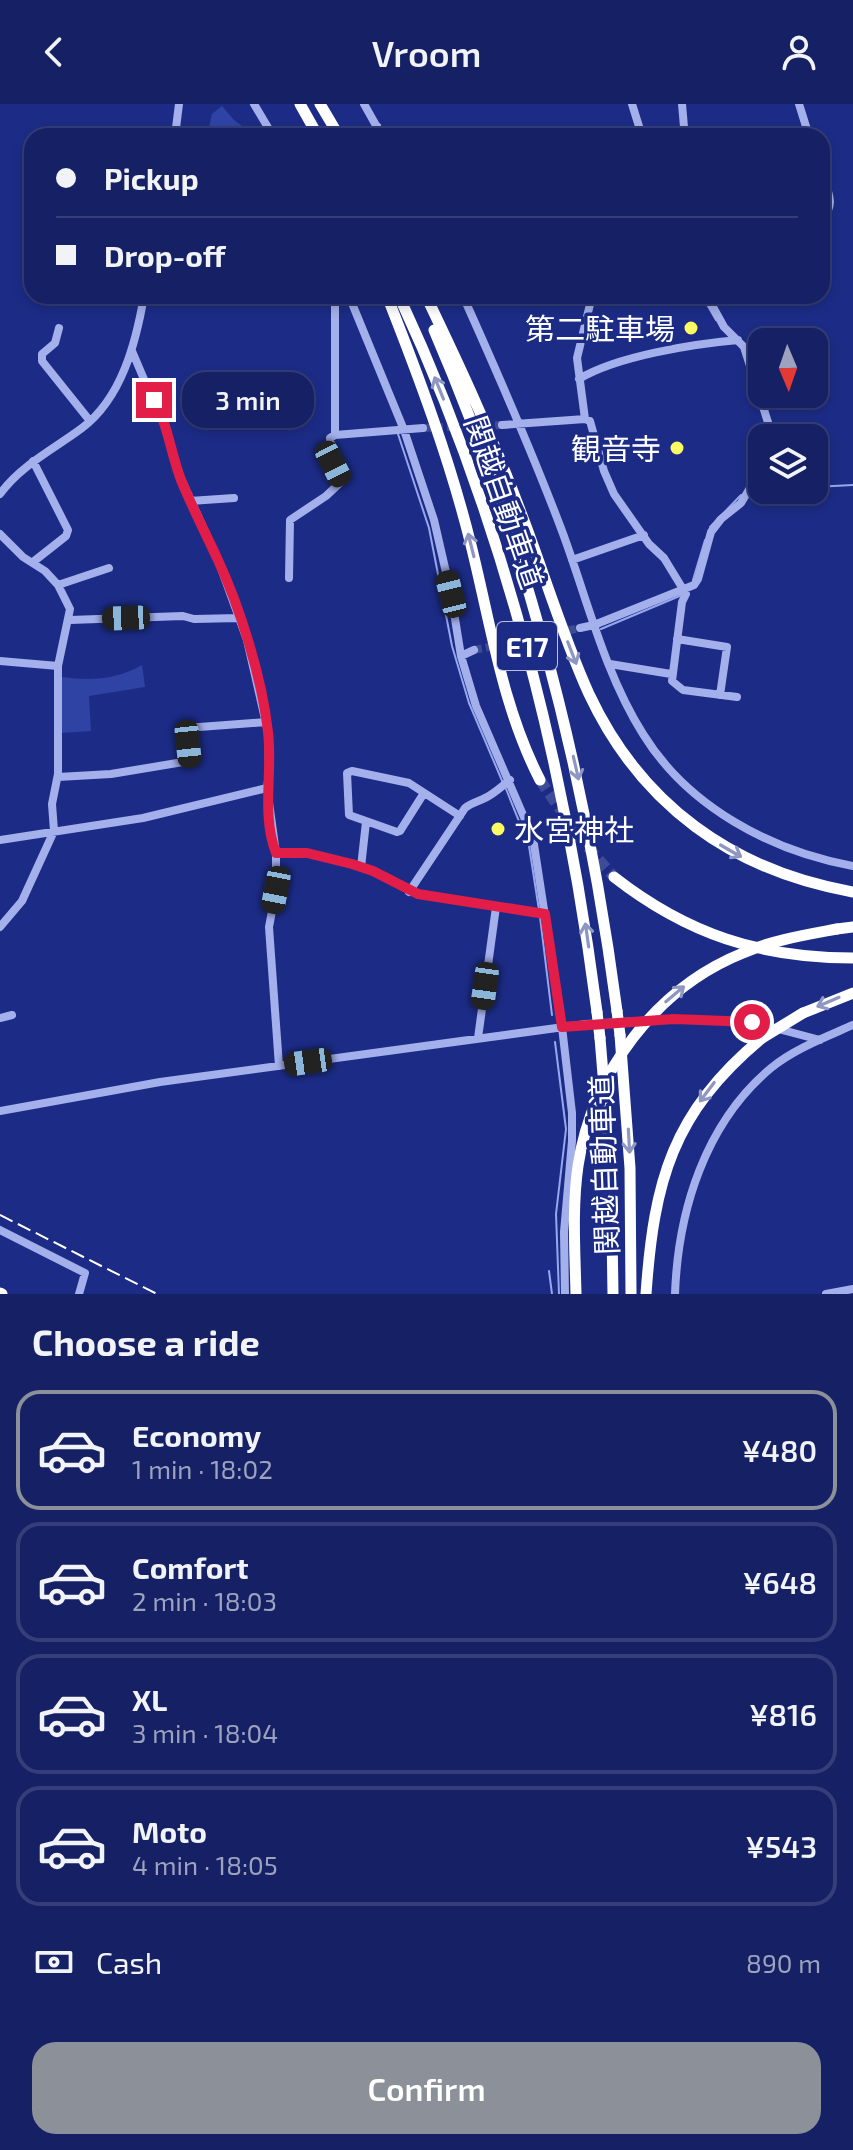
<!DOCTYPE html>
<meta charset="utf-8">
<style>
:root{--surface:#152164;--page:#222e6d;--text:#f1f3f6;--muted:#9da3bf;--line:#343e78;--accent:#8c9099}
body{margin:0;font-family:"Exo 2","Noto Sans JP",sans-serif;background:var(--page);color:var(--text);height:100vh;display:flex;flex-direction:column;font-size:30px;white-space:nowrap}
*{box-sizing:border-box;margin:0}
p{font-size:26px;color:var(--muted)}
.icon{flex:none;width:44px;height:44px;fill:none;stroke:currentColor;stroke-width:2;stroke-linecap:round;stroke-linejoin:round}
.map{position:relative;height:1190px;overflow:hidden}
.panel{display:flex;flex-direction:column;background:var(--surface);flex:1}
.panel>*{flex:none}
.guide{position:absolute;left:24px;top:24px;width:806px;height:176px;border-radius:24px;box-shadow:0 4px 12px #0003,0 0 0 2px var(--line);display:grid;align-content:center;height:176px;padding:0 32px;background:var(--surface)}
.needle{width:52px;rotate:178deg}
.fabs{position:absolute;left:748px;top:224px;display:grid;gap:16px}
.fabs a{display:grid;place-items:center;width:80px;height:80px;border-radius:16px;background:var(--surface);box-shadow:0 4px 12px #0003,0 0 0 2px var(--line);font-size:40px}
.end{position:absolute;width:36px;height:36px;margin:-18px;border:10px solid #e11d48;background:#fff;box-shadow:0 0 0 4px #fff}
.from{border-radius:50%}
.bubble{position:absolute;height:56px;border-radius:24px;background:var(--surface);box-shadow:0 4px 12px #0003,0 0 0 2px var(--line);font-size:26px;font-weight:600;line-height:56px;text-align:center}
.car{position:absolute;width:24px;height:48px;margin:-24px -12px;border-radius:10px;box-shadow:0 0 6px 2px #0007;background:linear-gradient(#222 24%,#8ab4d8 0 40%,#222 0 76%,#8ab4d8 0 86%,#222 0)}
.guide b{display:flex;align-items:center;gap:28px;height:76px;font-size:30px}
.guide b+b{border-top:2px solid var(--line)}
.guide i{width:20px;height:20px;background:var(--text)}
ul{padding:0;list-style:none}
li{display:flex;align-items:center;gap:24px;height:120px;margin:0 16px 12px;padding:0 16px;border:4px solid var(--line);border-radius:24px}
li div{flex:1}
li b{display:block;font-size:30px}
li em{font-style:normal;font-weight:600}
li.on{border-color:var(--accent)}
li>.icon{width:72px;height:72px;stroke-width:1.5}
h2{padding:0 32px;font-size:36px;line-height:96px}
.pay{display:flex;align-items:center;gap:20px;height:88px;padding:0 32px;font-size:30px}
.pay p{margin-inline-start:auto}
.cta{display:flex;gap:16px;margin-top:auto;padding:16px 32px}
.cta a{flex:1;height:92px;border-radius:24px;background:var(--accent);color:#fff;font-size:32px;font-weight:600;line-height:92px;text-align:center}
header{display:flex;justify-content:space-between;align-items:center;height:104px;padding:0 32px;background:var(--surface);font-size:36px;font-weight:600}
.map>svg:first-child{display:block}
.green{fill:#2f43a4}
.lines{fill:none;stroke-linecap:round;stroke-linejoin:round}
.stream{stroke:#97a7ed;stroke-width:2}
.minor-tunnel{stroke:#3e4c98;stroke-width:8;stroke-dasharray:8 4;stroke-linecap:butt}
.highway-tunnel{stroke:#3e4c98;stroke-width:11;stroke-dasharray:11 5.5;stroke-linecap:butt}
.minor{stroke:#a4b0eb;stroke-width:8}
.highway{stroke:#fff;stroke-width:11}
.rail{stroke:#fff;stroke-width:2;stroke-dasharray:14 6;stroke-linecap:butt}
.highway-bridge{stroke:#fff;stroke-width:11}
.oneway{stroke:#8e96c2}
.route{stroke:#e11d48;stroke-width:10}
.poi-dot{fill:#fcfb62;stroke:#1c2c86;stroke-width:3}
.labels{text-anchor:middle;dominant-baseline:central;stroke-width:7;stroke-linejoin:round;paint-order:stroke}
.shield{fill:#1c2c86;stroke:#bbc0db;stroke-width:2}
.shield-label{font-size:28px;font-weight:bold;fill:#fff}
.poi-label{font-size:30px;fill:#fff;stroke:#1c2c86;text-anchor:end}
.street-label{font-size:30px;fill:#fff;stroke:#1c2c86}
</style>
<header><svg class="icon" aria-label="back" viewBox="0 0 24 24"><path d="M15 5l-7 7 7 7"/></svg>Vroom<svg class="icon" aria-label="person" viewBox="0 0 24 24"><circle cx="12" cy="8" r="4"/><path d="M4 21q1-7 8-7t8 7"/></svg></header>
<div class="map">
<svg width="853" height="1190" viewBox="0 0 853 1190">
<rect width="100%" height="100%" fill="#1c2c86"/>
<path class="green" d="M222 2 234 16 255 32H207L212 10Z
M142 561 145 583 89 592 91 627 60 629 62 573C90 577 116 576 142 561Z"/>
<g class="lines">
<path class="stream" d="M705 197 716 216
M398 330 429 424 452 542 469 599 503 679
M753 372 762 355
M814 383 853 381
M710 423 741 391
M693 476 705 436
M601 525 682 491
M506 685 529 742 539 806
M540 813 552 911
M555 938 566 1025 556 1110 559 1190
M549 1167 552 1190"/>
<path class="minor-tunnel" d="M423 324 502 321
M474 546 580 524"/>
<path class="highway-tunnel" d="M540 676 579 733 614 773"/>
<path class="minor" d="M254 0 273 32
M364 0 382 32
M632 0 642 32
M799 0 809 32
M175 32 179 0
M364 32 377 22
M677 32 684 23 682 0
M822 70C827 86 837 101 822 114
M335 192V331
M349 192 404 326 434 416 451 490 461 552 476 602 533 734 562 923 572 1009V1037L564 1128 565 1190
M463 192C498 270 532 347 562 427 587 494 604 568 643 630 688 703 771 747 853 762
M707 192 724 223 744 243 773 334
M59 224 55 239 42 250V257L90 317
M132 247 146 280 163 312 178 368 218 456 247 536 268 628 269 669 267 684 276 749V786L269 823 279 962
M579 275C617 252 693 240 738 236
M585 315 590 317 604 367 614 390 649 440 664 454 686 490 682 498 672 577 683 586 737 593
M502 321 585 315 577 254 592 192
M0 390C21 361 54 345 82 324 122 294 136 238 144 192
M190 397 234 394
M0 430 23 453 45 467 58 481 70 505 58 562V670L52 700 54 727 22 797 0 823
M572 456 644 431
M33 458 66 432 68 426 33 357
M289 474 290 416 326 392 342 377 333 360 330 334 335 331 423 324
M58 481 109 464
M70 516 183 512 194 515 239 514
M580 524 594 521 694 481 698 475 711 428 721 415 741 399 762 364
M677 535 727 543 720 591
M461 552 474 546
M0 557 58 562
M610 560 671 570
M58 673 111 670 189 657 186 624 266 618
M424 689 400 727 397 728 349 711 347 669 352 667 409 679 460 712
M0 736 143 714 267 684
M276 749H307L352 760 373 767 418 790 545 810
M361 763 366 718
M409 788 465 704C472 698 478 698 485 694 494 690 502 682 510 676
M0 914 12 911
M478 934 496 803
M0 1007 160 978 586 920 674 915 752 918 820 936
M0 1126 85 1169 79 1190
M675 1190C678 1107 705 1019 771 964 794 945 826 933 853 921
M826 1190 853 1185"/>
<path class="highway" d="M300 0 318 32
M320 0 339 32
M387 192C419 273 450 356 471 441 491 521 502 602 540 676
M399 192C505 419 565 661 597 908
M426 192C461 265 495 338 523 414 545 472 563 533 589 590 641 701 733 767 853 788
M434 226C528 444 586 672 617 907
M614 773C687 830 760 854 853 854
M837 825 853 823
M803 909 853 889
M620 931 630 1064 631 1190
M600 934 611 1067 613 1190
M0 1189 2 1190
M646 1190C654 1077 672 1009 762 934"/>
<path class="rail" d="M0 1111 157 1190"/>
<path class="highway-bridge" d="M617 907 620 931
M597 908 600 934
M762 934 803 909
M576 1190C575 1147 572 1104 578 1062 592 969 656 884 743 849 773 836 805 831 837 825"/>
</g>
<defs><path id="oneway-shaft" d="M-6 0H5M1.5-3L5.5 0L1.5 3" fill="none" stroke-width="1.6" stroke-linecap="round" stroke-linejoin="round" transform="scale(2)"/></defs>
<g class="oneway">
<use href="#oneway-shaft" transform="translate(439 284) rotate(-112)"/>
<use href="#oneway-shaft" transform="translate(471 441) rotate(-104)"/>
<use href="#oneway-shaft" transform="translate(572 549) rotate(69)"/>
<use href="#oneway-shaft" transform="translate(576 664) rotate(77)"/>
<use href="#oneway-shaft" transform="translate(731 747) rotate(30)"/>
<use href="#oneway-shaft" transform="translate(587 831) rotate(-98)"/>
<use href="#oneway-shaft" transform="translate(675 890) rotate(-40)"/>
<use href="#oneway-shaft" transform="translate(828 898) rotate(157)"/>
<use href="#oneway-shaft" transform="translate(707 988) rotate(127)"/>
<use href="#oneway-shaft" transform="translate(629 1037) rotate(87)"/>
</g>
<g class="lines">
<path class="route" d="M154 296C168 321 171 350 181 376 192 403 205 428 217 454 240 503 262 574 268 628 273 668 261 710 276 749H307L352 760 373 767 418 790 545 810 562 923 674 915 752 918"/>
</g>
<g class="poi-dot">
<circle cx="691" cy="224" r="8"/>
<circle cx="677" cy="344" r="8"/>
<circle cx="498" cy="725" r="8"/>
</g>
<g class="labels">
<rect class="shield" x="497" y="518" width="60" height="48" rx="6"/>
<g class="shield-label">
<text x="527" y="542">E17</text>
</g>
<g class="poi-label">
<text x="675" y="224">第二駐車場</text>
<text x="661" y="344">観音寺</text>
<text x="514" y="725" text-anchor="start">水宮神社</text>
</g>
<g class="street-label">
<text transform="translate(505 398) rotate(71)">関越自動車道</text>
<text transform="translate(603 1061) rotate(-92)">関越自動車道</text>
</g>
</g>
</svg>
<div class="fabs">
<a><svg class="needle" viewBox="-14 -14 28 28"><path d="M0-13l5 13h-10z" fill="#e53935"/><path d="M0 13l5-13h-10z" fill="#9da3bf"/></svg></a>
<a><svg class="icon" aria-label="layers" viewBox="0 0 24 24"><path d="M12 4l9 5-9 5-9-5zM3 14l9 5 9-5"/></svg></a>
</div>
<i class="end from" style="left:752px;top:918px"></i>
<i class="end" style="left:154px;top:296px"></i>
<div class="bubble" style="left:182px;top:268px;width:132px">3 min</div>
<i class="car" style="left:333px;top:360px;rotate:153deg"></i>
<i class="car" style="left:451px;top:490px;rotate:346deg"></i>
<i class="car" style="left:126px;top:514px;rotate:268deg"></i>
<i class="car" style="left:188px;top:640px;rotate:174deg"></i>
<i class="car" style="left:276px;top:786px;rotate:191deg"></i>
<i class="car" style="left:485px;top:882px;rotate:188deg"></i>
<i class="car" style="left:308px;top:958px;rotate:262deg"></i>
<div class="guide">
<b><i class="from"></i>Pickup</b>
<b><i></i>Drop-off</b>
</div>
</div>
<section class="panel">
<h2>Choose a ride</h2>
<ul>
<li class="on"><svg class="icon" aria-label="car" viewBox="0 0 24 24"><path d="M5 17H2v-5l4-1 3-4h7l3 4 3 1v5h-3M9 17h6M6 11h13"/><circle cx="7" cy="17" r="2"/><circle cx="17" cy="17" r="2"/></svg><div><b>Economy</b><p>1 min · 18:02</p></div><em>¥480</em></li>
<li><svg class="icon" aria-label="car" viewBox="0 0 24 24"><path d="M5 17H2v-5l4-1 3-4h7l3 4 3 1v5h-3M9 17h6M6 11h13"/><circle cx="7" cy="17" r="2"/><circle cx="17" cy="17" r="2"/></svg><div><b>Comfort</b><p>2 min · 18:03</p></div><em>¥648</em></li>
<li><svg class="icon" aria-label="car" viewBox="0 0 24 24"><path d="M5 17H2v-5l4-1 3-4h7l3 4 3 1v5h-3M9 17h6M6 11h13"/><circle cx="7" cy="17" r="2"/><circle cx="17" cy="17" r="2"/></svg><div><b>XL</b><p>3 min · 18:04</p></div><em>¥816</em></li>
<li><svg class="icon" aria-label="car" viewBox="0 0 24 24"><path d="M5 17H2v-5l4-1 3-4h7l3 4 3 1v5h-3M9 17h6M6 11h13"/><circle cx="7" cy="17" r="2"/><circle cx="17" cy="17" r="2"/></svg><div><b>Moto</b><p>4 min · 18:05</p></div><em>¥543</em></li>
</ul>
<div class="pay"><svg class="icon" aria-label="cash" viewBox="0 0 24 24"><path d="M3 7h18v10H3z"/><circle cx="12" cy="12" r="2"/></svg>Cash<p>890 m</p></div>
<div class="cta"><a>Confirm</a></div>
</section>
